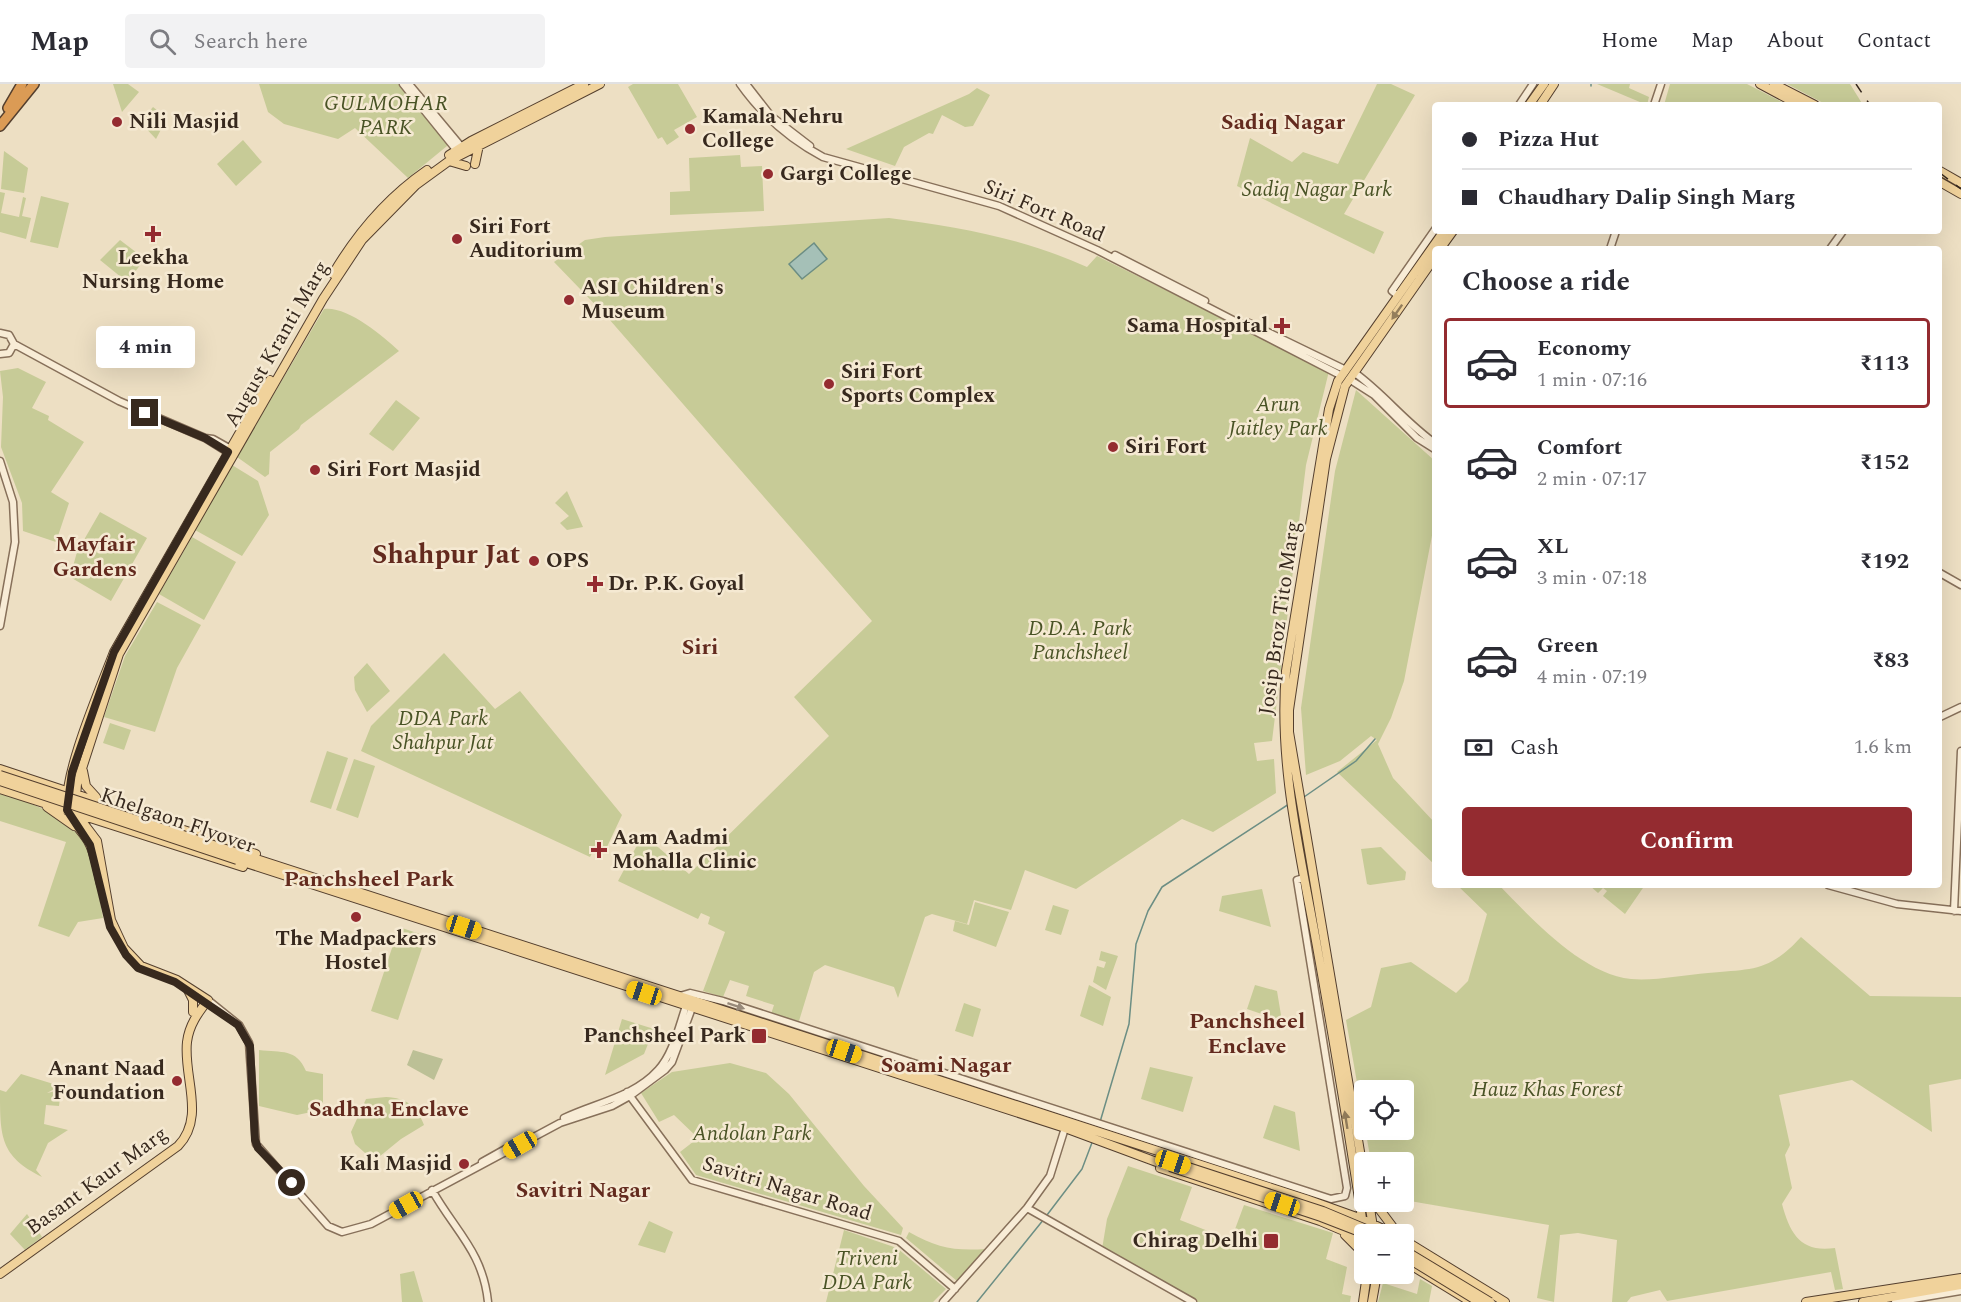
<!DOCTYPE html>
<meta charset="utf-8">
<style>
:root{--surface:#fff;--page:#f2f2f3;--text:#2b2b33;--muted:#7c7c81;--line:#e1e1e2;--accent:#942b30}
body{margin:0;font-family:Spectral,serif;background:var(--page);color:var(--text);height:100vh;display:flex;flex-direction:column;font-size:22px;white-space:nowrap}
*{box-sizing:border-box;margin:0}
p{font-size:20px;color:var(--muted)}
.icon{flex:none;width:33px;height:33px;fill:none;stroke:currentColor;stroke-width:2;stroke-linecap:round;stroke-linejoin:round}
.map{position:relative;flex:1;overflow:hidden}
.sheet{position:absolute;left:1432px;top:162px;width:510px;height:642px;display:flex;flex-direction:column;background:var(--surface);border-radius:6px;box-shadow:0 6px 24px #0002}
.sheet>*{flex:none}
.guide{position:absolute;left:1432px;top:18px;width:510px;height:132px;border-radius:6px;box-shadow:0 6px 24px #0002;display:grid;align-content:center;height:132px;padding:0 30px;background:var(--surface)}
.controls{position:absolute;left:1354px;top:996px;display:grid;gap:12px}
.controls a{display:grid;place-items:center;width:60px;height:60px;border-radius:6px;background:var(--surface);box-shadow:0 6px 24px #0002;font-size:30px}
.end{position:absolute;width:27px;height:27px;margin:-14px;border:8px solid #37291e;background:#fff;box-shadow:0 0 0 3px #fff}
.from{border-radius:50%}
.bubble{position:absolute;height:42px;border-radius:6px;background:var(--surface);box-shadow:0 6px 24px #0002;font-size:20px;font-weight:700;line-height:42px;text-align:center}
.car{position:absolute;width:18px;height:36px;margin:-18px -9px;border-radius:8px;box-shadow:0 0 4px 2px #0007;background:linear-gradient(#f5c518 24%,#345 0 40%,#f5c518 0 76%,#345 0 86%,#f5c518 0)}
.guide b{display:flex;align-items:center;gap:21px;height:57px;font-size:22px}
.guide b+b{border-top:2px solid var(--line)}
.guide i{width:15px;height:15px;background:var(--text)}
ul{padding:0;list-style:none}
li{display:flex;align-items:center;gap:18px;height:90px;margin:0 12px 9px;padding:0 18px;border:3px solid transparent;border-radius:6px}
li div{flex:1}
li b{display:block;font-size:22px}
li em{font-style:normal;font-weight:700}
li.current{border-color:var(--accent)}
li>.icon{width:54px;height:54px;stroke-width:1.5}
h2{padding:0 30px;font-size:27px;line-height:72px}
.pay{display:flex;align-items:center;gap:15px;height:66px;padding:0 30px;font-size:22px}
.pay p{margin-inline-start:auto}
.button{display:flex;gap:12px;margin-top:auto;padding:12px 30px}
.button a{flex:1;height:69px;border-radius:6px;background:var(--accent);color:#fff;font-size:24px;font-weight:700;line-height:69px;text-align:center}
header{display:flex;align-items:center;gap:36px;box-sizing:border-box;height:84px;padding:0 30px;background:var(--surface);border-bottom:2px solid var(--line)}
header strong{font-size:28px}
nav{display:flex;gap:33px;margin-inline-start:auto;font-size:21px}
.search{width:420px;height:54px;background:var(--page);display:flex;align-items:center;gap:15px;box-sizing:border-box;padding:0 21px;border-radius:6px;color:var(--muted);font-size:22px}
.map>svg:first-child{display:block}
.green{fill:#c7cb97;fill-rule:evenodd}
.cemetery{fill:#bcc096}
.water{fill:#a5c0b7;stroke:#6c8e84;stroke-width:1.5}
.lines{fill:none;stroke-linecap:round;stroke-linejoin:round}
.stream{stroke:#6c8e84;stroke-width:1.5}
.minor-casing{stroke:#87705a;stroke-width:9}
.major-casing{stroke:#543f2e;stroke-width:10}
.highway-casing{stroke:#543f2e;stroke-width:12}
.minor{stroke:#f8ecd6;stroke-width:6}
.major{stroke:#f0d29b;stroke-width:8}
.highway{stroke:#db9b55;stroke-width:9}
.rail{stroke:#37291e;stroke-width:1.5;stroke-dasharray:10 10;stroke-linecap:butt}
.major-bridge-casing{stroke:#543f2e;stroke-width:10;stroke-linecap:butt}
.major-bridge{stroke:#f0d29b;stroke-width:8}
.oneway{fill:#947e5c}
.oneway2{fill:#988a7a}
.route{stroke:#37291e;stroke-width:8}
.poi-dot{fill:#942b30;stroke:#f5e9d2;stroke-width:2}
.labels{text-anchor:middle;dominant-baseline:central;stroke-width:5;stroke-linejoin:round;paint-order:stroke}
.park-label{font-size:21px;font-style:italic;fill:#495325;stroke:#f5e9d2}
.poi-label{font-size:21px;font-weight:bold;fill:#37291e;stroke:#f5e9d2;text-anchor:start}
.street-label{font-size:21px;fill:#37291e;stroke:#f5e9d2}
.neighbourhood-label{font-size:22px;font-weight:bold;fill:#632a1e;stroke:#f5e9d2}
.district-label{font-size:27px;font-weight:bold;fill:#632a1e;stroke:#f5e9d2}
</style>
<header>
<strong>Map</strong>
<div class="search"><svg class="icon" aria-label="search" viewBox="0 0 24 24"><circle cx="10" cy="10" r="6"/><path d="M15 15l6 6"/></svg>Search here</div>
<nav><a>Home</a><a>Map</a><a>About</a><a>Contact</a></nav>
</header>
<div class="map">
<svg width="1961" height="1218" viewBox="0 0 1961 1218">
<rect width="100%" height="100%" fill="#eddfc3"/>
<path class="green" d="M113 0H128L139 8 122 28Z
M259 0H401L448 58 447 62 408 94 355 44 338 55 284 40 268 28Z
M633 0H678L697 33 674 46 679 53 667 61 662 53 658 55 628 3Z
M1377 0H1391L1415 11 1344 130 1384 148 1374 170 1237 102 1250 54 1292 78 1303 68 1338 80Z
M1597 0H1630L1629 4 1649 13 1647 21Z
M1670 0H1747L1788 21H1664Z
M1787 0H1850L1863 21H1827Z
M977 4 990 11 973 42 965 43 942 31 933 50 929 49 904 63 895 82 846 65 969 10Z
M153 23 167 34 156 55 140 38Z
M243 56 262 78 236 102 217 80Z
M4 67 28 84 24 109 1 105Z
M740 71 741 83 762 82 764 127 670 131V108L690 107 689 74Z
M0 108 5 109 1 129 19 133 23 113 26 114 22 132 31 134 26 155 0 148Z
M41 112 69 119 58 164 30 158Z
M889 134C958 143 1023 154 1087 183L1097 172 1329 287 1306 381 1272 657 1254 659 1257 677 1274 675 1276 709 1213 748 1182 735 1076 805 1025 786 1011 826 974 816 967 840 932 830 925 833 898 914 894 903 825 881 814 888 799 937 771 930 774 921 746 912 749 902 730 896 723 913 703 907 725 848 708 840 710 833 701 829 698 835 618 797 643 750 689 790 829 652 794 613 872 537 609 235 554 178 585 156 605 153Z
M120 156 145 175 127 198 100 176Z
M324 225C347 222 382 251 399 267L301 341 299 345 270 368 269 390 265 393 237 373Z
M18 284 46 298 32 324 49 332 48 336 84 358 51 408 69 419 56 458 23 447 22 419 1 363 3 313 0 287Z
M1356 306 1435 377V436L1404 597 1391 634 1378 660 1393 694 1435 739V781L1337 688 1377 656 1371 652 1340 677 1306 691 1301 624 1335 387Z
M396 316 420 334 393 367 369 350Z
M232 381 258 397 269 431 242 472 195 446Z
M567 407 583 443 567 446 560 439 569 432 555 419Z
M100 428 147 454 111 517 70 493 77 468Z
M192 453 236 478 204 536 159 510Z
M157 518 201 541 177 584 155 648 104 633 125 572Z
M444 569 495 625 520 607 622 731 606 765 596 761 590 773 361 667 371 642Z
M367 579 390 607 367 628 355 606 354 593Z
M110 639 131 646 124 666 103 659Z
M327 667 348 674 331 725 310 718Z
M354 675 375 682 358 734 336 726Z
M0 710C35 719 75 734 90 770 97 790 99 814 103 834L78 838 69 853 38 842 66 758 0 737Z
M1381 763 1406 788 1405 796 1370 801 1367 800 1361 765Z
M1457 801H1499C1531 834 1582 890 1631 895 1655 897 1684 891 1708 889 1753 885 1769 888 1801 853L1870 912 1961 913V995L1929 1001 1932 1048 1852 996 1779 1011 1790 1061 1785 1071 1792 1104 1782 1120C1790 1150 1801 1169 1835 1164L1843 1205 1835 1206 1831 1188 1667 1217 1660 1206 1631 1213 1627 1218H1612L1617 1156 1578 1149 1560 1151 1554 1218 1537 1214 1549 1141 1404 1116V1078H1371L1346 936 1371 923 1381 884 1411 878 1456 909 1468 897 1487 830ZM1365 1006H1404V1046H1365Z
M1589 801H1645L1625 830 1603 812 1607 807 1603 804 1598 809Z
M1262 805 1271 843 1219 827 1222 812Z
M975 818 1009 828 996 863 953 847 955 837 969 841Z
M1053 821 1069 826 1061 851 1045 846Z
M399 843 426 852 398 936 371 927Z
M1101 867 1118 872 1106 906 1093 898 1097 882 1104 884 1106 878 1099 876Z
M1089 901 1111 913 1103 942 1080 932Z
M1255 901 1277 907 1282 937 1247 925Z
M964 919 981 925 973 953 955 947Z
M622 935 654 945 644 970 605 991Z
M259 966C282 969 296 964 306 987L323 990V1018L316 1027 297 1031 259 1022Z
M730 979 766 989 789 1010 864 1102 903 1144 901 1151 696 1091 680 1068 698 1054 674 1031 659 1038 641 1009 672 988Z
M1150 983 1193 993 1183 1028 1141 1015Z
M21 990 60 1002 47 1009 61 1006 59 1022 46 1021 44 1040 68 1046 48 1059 36 1086 42 1093C0 1072 0 1053 0 1006L6 1008Z
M386 1013C407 1014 417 1022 424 1041L401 1055 374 1077 355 1060 351 1048 366 1015Z
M1274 1021 1295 1028 1300 1067 1263 1054Z
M1128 1082 1192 1103 1180 1136 1231 1156 1244 1121 1333 1149 1326 1175 1347 1183 1342 1210 1351 1212 1350 1218H1198L1102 1165 1107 1135Z
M27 1130 42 1153 25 1166 10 1150Z
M649 1137 673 1148 665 1169 638 1161Z
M844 1146 897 1164 946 1205 933 1218H826Z
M909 1148C937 1164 954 1167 986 1165L957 1197 906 1154Z
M414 1187 423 1218H402L400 1190Z
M1420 1195 1432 1202 1429 1218H1378L1383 1199 1417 1210Z"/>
<path class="cemetery" d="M413 966 443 975 434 996 407 981Z"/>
<path class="water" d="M814 159 827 175 802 195 789 180Z"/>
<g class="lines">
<path class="stream" d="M1591 2V0
M1304 713 1356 677 1375 655
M1100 1038 1129 940 1136 860 1148 827 1162 803 1289 720
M1047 1131 1082 1085 1093 1056
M977 1218 1044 1135"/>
<defs>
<path id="minor" d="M403 0 458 68
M409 0 464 66
M740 0C762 31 789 55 823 73L999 122 1097 166 1342 292
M746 0 771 32 810 62
M1519 21 1533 0
M1654 21 1661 0
M1610 165 1616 147
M1830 165 1843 147
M1115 171 1205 217
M1398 212 1392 207 1436 144
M1247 238 1346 286
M0 249 9 251 14 260 9 269 0 270
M14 260 119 317 205 354 232 371
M1355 289C1384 310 1406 339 1436 360
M1349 295 1374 311 1417 354 1436 366
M205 354 213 355 229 364
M0 377 13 418 15 458 0 542
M1940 489 1961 501
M1940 633 1961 623
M1828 801 1897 820 1961 827
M1954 827 1961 667
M680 912 690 909 723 917 1331 1115 1345 1112 1347 1104 1297 796 1304 794
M208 916 239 941 249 959 256 1060 328 1142 342 1148 371 1140 560 1039 612 1022 630 1012 665 986 672 978 692 924
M627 1008 692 1096 899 1157 955 1205
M564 1034C595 1019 634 1013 658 986 673 970 679 942 686 922
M482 1078 507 1064
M432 1106C455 1147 483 1168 488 1218
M1027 1124 1193 1218
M943 1218 1027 1124 1050 1092 1065 1044
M1895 1218 1961 1207"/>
<path id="major" d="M1760 0 1799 21
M1774 0 1815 21
M1529 21 1544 0
M1540 21 1554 0
M449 71 471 57 584 0
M449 77 466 82
M475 80 479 61
M1940 87 1961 99
M1940 98 1961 110
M1440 165 1453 147
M333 190C357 149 388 113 427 86
M0 685 256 770
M83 687 86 702 96 713
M0 705 243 783
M47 723 74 742
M241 770 1306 1115 1362 1135 1394 1150
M237 776 1065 1044 1170 1083
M101 801C98 788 96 774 90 761 85 749 71 739 68 727 60 696 102 600 114 568L270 296
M188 906 193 916V928
M1160 1084 1320 1137 1365 1156
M1365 1097 1289 648V626L1326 375 1345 302 1436 172
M1369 1118 1373 1143
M1374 1118 1398 1150
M1345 1151 1360 1166 1365 1178
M1365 1154C1350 1055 1334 956 1316 857 1300 769 1278 678 1286 587L1329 325 1338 297 1444 147
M1404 1156 1505 1218
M1404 1177 1471 1218
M0 1190 178 1062C206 1033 183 993 187 958 189 941 198 929 208 916L177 896 141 882 124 864 111 836 97 757 75 728 77 700 119 570 323 215 362 156 416 101 449 77 600 0
M1363 1218 1367 1190
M1372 1218 1377 1190
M1806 1218 1961 1194
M1863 1218 1961 1201"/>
<path id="highway" d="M8 24 22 0
M0 42 34 0"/>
</defs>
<use href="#minor" class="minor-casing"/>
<use href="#major" class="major-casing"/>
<use href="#highway" class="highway-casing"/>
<use href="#minor" class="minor"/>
<use href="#major" class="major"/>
<use href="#highway" class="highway"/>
<path class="rail" d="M1856 0 1870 21
M1940 89 1961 105"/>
<defs>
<path id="major-bridge" d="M0 691 241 770
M0 697 237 776
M1173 1078 1323 1127 1378 1150
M1170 1083 1321 1133 1365 1150
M1404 1166 1490 1218
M1404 1172 1479 1218"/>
</defs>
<use href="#major-bridge" class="major-bridge-casing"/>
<use href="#major-bridge" class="major-bridge"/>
</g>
<defs><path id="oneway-solid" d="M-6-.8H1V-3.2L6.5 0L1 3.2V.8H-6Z" transform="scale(1.5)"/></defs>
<g class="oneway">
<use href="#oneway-solid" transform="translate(1397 228) rotate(125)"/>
<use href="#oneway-solid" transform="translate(1346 1036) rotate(-99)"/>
</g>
<use class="oneway2" href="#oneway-solid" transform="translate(736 922) rotate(18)"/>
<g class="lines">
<path class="route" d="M145 329 205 354 228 368 114 568 72 688 67 726 90 761 110 843 126 871 138 884 175 898 238 941 250 962 255 1056 258 1064 292 1099"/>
</g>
<g class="poi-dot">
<circle cx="117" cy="38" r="6"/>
<circle cx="690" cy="45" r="6"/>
<circle cx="768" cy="90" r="6"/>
<path d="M150 141h6v6h6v6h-6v6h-6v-6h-6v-6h6z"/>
<circle cx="457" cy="155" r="6"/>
<circle cx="569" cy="216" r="6"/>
<path d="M1279 233h6v6h6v6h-6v6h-6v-6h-6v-6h6z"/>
<circle cx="829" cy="300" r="6"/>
<circle cx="1113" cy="363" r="6"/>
<circle cx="315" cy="386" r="6"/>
<circle cx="534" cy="477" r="6"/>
<path d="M592 491h6v6h6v6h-6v6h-6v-6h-6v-6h6z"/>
<path d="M596 757h6v6h6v6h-6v6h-6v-6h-6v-6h6z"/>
<circle cx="356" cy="833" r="6"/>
<rect x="751" y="944" width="16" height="16" rx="3"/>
<circle cx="177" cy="997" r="6"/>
<circle cx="464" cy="1080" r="6"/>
<rect x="1263" y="1149" width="16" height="16" rx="3"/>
</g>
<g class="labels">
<g class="park-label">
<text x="386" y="20">GULMOHAR<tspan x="386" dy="24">PARK</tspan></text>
<text x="1317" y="106">Sadiq Nagar Park</text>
<text x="1278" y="321">Arun<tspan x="1278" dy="24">Jaitley Park</tspan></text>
<text x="1080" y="545">D.D.A. Park<tspan x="1080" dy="24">Panchsheel</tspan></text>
<text x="443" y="635">DDA Park<tspan x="443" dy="24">Shahpur Jat</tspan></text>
<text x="1547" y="1006">Hauz Khas Forest</text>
<text x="752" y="1050">Andolan Park</text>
<text x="867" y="1175">Triveni<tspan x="867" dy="24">DDA Park</tspan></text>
</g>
<g class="poi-label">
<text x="702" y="33">Kamala Nehru<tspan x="702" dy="24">College</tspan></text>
<text x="129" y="38">Nili Masjid</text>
<text x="780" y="90">Gargi College</text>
<text x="469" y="143">Siri Fort<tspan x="469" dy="24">Auditorium</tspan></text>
<text x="153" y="174" text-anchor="middle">Leekha<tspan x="153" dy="24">Nursing Home</tspan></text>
<text x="581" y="204">ASI Children's<tspan x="581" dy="24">Museum</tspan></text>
<text x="1268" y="242" text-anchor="end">Sama Hospital</text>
<text x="841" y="288">Siri Fort<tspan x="841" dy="24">Sports Complex</tspan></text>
<text x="1125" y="363">Siri Fort</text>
<text x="327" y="386">Siri Fort Masjid</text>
<text x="546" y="477">OPS</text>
<text x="608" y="500">Dr. P.K. Goyal</text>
<text x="612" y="754">Aam Aadmi<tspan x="612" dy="24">Mohalla Clinic</tspan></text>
<text x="356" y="855" text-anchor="middle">The Madpackers<tspan x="356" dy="24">Hostel</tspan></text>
<text x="746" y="952" text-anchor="end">Panchsheel Park</text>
<text x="165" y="985" text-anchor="end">Anant Naad<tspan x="165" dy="24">Foundation</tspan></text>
<text x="452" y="1080" text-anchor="end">Kali Masjid</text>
<text x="1258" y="1157" text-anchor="end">Chirag Delhi</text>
</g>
<g class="street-label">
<text transform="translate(1044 127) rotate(23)">Siri Fort Road</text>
<text transform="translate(277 260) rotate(-60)">August Kranti Marg</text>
<text transform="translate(1280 534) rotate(-82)">Josip Broz Tito Marg</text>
<text transform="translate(178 737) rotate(19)">Khelgaon Flyover</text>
<text transform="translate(97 1097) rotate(-36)">Basant Kaur Marg</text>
<text transform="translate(787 1105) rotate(17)">Savitri Nagar Road</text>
</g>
<g class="neighbourhood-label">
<text x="1283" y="38">Sadiq Nagar</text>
<text x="95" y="460">Mayfair<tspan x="95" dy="25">Gardens</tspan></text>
<text x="700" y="563">Siri</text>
<text x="369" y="795">Panchsheel Park</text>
<text x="1247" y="937">Panchsheel<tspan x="1247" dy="25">Enclave</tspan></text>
<text x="946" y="981">Soami Nagar</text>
<text x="389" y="1025">Sadhna Enclave</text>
<text x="583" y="1106">Savitri Nagar</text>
</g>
<g class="district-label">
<text x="446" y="471">Shahpur Jat</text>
</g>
</g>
</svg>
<div class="controls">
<a><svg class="icon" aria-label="locate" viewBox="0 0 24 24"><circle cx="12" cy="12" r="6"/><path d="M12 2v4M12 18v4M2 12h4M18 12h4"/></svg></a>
<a>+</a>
<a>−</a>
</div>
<i class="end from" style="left:292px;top:1099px"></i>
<i class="end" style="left:145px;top:329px"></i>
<div class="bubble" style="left:96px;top:242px;width:99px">4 min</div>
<i class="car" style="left:464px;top:843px;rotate:108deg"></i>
<i class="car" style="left:644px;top:909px;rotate:288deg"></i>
<i class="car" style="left:844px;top:967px;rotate:108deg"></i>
<i class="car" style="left:520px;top:1061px;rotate:240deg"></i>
<i class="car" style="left:1173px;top:1078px;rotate:108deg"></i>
<i class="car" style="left:1282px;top:1120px;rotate:288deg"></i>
<i class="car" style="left:406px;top:1121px;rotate:241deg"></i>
<div class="guide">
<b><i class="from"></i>Pizza Hut</b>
<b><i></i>Chaudhary Dalip Singh Marg</b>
</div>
<section class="sheet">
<h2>Choose a ride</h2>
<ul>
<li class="current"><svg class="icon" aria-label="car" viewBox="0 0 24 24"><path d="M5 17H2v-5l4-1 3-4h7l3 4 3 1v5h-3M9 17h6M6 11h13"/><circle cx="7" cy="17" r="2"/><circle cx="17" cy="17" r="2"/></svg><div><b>Economy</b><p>1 min · 07:16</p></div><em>₹113</em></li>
<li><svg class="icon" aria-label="car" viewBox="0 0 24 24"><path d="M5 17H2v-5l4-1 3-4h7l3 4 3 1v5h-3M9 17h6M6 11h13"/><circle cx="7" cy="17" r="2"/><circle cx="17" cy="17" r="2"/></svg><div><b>Comfort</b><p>2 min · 07:17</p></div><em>₹152</em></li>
<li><svg class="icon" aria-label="car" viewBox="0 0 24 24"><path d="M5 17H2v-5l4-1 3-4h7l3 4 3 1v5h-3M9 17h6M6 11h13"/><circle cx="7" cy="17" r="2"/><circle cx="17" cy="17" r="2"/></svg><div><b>XL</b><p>3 min · 07:18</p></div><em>₹192</em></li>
<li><svg class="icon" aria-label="car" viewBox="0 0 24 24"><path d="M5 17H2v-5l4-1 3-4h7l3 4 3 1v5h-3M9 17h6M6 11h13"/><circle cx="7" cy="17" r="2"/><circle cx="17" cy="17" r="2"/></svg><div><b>Green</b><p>4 min · 07:19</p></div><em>₹83</em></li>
</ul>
<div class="pay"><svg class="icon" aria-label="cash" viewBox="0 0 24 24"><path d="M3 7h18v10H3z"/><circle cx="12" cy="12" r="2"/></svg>Cash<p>1.6 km</p></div>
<div class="button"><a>Confirm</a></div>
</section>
</div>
